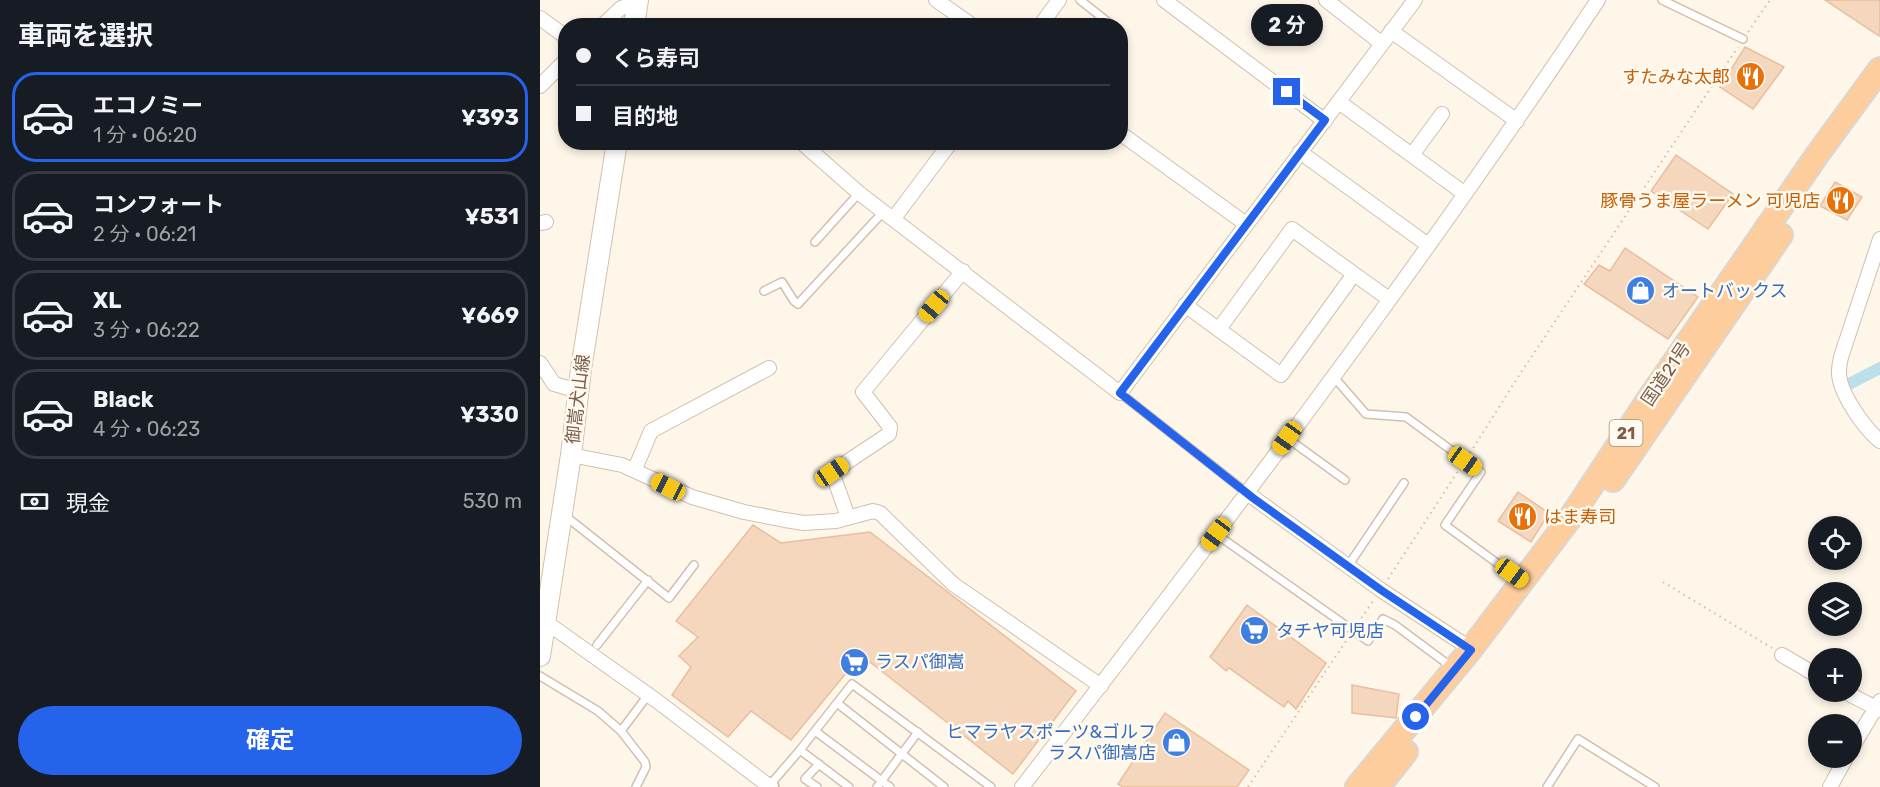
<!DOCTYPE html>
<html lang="ja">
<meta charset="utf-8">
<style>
:root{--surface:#171b24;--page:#242831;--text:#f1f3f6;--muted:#9ea1a6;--line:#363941;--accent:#2563eb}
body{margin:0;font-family:Rubik,"Noto Sans JP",sans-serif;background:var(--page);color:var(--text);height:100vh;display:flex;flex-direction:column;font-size:22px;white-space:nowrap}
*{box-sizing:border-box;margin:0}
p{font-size:20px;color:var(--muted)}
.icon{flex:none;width:33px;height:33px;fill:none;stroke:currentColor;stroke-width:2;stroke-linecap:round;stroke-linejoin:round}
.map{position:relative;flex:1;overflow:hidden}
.side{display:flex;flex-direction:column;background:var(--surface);width:540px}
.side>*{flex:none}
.top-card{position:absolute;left:18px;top:18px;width:570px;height:132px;border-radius:24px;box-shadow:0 3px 9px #0003;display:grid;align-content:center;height:132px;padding:0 18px;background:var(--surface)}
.fabs{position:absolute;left:1268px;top:516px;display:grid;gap:12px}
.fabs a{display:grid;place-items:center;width:54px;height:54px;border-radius:50%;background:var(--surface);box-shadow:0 3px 9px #0003;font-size:30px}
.end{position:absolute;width:27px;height:27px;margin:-14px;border:8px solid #2563eb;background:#fff;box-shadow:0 0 0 3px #fff}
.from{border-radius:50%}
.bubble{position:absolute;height:42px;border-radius:21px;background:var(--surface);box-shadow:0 3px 9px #0003;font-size:20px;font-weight:700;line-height:42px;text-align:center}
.car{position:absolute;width:18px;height:36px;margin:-18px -9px;border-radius:8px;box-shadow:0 0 4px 2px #0007;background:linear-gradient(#f5c518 24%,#345 0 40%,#f5c518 0 76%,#345 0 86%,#f5c518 0)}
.top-card b{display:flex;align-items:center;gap:21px;height:57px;font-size:22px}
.top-card b+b{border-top:2px solid var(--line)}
.top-card i{width:15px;height:15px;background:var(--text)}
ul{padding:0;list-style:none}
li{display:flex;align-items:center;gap:18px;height:90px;margin:0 12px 9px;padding:0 6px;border:3px solid var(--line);border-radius:24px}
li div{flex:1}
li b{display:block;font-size:22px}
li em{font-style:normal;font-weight:700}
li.on{border-color:var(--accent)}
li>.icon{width:54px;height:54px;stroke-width:1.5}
h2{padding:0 18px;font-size:27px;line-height:72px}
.pay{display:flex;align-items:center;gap:15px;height:66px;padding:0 18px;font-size:22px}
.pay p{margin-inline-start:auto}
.action{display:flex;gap:12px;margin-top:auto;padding:12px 18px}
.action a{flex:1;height:69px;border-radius:36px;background:var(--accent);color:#fff;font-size:24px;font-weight:700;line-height:69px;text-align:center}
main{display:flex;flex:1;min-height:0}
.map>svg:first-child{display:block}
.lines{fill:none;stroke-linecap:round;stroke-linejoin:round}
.canal{stroke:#bbe0e9;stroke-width:12}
.building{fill:#f5d7be;stroke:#e9be9d;stroke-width:1.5}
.service-casing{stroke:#d2bfad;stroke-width:10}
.minor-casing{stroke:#d2bfad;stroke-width:16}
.tertiary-casing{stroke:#d2bfad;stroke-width:20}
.secondary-casing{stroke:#d5c0aa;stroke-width:22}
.trunk-casing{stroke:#ddd5d0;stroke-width:26}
.path{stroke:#dbbaa0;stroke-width:2;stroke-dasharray:1.5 4.5;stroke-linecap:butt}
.service{stroke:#fff;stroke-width:7}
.minor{stroke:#fff;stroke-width:14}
.tertiary{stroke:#fff;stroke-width:16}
.secondary{stroke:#fff;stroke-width:20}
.trunk{stroke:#fdcd9d;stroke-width:22}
.route{stroke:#2563eb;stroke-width:8}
.labels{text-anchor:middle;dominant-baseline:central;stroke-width:5;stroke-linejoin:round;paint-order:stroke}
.shield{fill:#fffaf0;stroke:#a38d7c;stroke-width:1.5}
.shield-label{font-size:16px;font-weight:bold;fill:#7b5e4a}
.food-label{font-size:18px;fill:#c56008;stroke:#fffaf0;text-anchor:end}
.shop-label{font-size:18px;fill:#366cbe;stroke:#fffaf0;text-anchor:start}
.street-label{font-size:18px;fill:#7b5e4a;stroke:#fffaf0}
</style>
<main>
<section class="side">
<h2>車両を選択</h2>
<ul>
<li class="on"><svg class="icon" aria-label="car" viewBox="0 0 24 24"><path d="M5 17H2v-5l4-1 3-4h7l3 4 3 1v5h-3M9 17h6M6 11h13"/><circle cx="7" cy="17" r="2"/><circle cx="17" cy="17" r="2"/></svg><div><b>エコノミー</b><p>1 分 · 06:20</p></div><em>¥393</em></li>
<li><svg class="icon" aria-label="car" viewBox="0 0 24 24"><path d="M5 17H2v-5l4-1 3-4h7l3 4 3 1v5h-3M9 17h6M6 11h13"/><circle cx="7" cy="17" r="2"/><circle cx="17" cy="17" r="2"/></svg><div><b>コンフォート</b><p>2 分 · 06:21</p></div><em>¥531</em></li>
<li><svg class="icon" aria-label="car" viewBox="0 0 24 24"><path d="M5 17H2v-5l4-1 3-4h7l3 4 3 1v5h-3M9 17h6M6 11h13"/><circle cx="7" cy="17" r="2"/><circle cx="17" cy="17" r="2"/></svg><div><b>XL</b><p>3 分 · 06:22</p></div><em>¥669</em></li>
<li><svg class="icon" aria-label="car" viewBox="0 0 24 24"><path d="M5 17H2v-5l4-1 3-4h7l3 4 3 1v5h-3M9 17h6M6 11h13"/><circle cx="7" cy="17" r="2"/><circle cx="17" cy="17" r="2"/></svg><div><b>Black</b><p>4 分 · 06:23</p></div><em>¥330</em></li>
</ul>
<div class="pay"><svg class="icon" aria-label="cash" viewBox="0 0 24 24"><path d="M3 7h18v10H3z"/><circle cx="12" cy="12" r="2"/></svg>現金<p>530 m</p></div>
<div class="action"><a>確定</a></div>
</section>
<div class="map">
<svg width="1340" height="787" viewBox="0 0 1340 787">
<rect width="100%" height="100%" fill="#fef7e9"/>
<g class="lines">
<path class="canal" d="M1309 384 1340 368"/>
</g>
<path class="building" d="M1285 0H1340V34L1339 36Z
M1205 47 1244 67 1213 109 1180 87Z
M1136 155 1193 194 1168 229 1111 191Z
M1295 182 1322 197 1307 220 1280 206Z
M1085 248 1158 297 1128 339 1044 284 1059 265 1070 271Z
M978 492 1009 513 991 542 958 521Z
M213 525 241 543 330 532 536 691 473 774 321 655 251 740 211 711 188 737 132 695 151 667 139 656 158 637 136 621Z
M707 605 786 663 756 709 748 701 744 707 689 668 686 671 670 657Z
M812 685 859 694 856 718 812 713Z
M625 713 709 770 697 787H583L578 784Z"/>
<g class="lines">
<defs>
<path id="service" d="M540 0 573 26
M1122 0 1203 39
M275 242 319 193
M224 291 242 282 254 301 258 304 344 211
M793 376 826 414 866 417 941 472 905 525 980 580
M580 393 707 493
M747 438 805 480
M24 515 129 598 154 565
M676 534 828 641 843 619 855 625 913 668
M808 566 864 483
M57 645 108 580
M0 676 58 711 81 731 105 762 106 767 96 787
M297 703 404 787
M81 731 108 695
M275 731 350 787
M260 750 309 787
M229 786 260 750 312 684 451 787
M277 787 265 779 279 764
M337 787 378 732
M1007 787 1038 739 1115 787"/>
<path id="minor" d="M396 0 433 26
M624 0 785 121
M786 0 841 43
M0 18 26 37
M62 26 81 8 98 2
M500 26 519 0
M851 31 977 121
M0 86 26 60
M799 102 925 194
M580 133 706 224
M261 142 319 193 580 393 875 0
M760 152 888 245
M872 155 902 114
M354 218 411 142
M0 223 6 222
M1340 239 1301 357C1300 362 1299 367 1299 371 1298 392 1325 429 1340 441
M645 305 741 375 814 274 849 299
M679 329 752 229 814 274
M0 363 14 384 39 391
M31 455 82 465 152 497 204 512 245 520 264 523 296 521 333 511 340 513 413 584 561 686
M95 469 111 431 229 368
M707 493 841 590 931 649
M308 517 292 472 349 434 350 427 323 392 423 271
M0 618 117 701 229 786
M1242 655 1278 676
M1305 692 1340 710
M1311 749 1340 701
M482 787C681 530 878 271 1058 0
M1290 787 1306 758"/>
<path id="tertiary" d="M229 786 230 787"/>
<path id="secondary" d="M94 26 98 0
M0 656 31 455 41 369 77 142"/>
<path id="trunk" d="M1073 480 1241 235
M817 787 931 649 1031 517 1108 400 1277 155 1340 69
M838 787 866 752"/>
</defs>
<use href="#service" class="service-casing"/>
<use href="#minor" class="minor-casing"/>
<use href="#tertiary" class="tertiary-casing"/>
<use href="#secondary" class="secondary-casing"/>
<use href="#trunk" class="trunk-casing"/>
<path class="path" d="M1208 32 1230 0
M930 453 978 377 1198 47
M848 579 920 468
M1123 582 1232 648
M818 623 833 601
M708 787 808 638"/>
<use href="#service" class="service"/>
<use href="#minor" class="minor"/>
<use href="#tertiary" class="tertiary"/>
<use href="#secondary" class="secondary"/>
<use href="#trunk" class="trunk"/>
</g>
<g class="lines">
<path class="route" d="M747 92 785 120 580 393 713 498 841 590 931 650 876 717"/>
</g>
<defs>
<symbol id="restaurant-disc" viewBox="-11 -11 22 22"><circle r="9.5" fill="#e8710a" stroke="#fffaf0"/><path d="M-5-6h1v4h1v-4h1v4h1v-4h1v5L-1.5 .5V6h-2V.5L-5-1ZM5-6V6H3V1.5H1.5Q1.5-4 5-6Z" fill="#fff"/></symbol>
<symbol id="shop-disc" viewBox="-11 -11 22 22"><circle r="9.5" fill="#3f7fe0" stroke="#fffaf0"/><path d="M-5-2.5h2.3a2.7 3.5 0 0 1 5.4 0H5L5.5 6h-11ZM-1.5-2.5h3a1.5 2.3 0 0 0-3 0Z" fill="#fff"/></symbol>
<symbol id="supermarket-disc" viewBox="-11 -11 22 22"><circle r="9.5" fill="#3f7fe0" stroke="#fffaf0"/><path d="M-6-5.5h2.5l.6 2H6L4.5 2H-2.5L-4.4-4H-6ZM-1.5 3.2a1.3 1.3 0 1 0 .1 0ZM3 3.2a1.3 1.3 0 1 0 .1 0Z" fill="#fff"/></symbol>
</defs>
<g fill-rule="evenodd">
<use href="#restaurant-disc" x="1194" y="60" width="33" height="33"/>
<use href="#restaurant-disc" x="1284" y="184" width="33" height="33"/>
<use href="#shop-disc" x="1084" y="274" width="33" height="33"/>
<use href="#restaurant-disc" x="966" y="500" width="33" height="33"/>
<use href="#supermarket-disc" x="698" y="614" width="33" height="33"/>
<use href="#supermarket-disc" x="298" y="646" width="33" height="33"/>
<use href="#shop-disc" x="620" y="726" width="33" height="33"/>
</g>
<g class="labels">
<rect class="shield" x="1069.5" y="420" width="33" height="26" rx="4.5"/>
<g class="shield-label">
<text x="1086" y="433">21</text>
</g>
<g class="food-label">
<text x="1190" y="77">すたみな太郎</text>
<text x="1280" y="201">豚骨うま屋ラーメン 可児店</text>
<text x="1004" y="517" text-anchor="start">はま寿司</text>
</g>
<g class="shop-label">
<text x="1122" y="291">オートバックス</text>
<text x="736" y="631">タチヤ可児店</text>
<text x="335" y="662">ラスパ御嵩</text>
<text x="616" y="732" text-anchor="end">ヒマラヤスポーツ&amp;ゴルフ<tspan x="616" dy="21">ラスパ御嵩店</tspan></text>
</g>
<g class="street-label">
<text transform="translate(1126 374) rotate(-56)">国道21号</text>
<text transform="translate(38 399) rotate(-83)">御嵩犬山線</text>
</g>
</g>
</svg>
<div class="fabs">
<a><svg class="icon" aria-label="locate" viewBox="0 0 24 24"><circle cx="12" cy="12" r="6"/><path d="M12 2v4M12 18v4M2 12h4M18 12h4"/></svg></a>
<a><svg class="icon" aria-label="layers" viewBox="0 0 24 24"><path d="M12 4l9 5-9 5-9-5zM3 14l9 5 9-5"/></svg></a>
<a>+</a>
<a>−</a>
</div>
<i class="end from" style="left:876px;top:717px"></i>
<i class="end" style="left:747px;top:92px"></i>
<div class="bubble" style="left:711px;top:4px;width:72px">2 分</div>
<i class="car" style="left:394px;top:306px;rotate:220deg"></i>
<i class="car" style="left:747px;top:438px;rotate:215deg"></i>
<i class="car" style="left:925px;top:461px;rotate:125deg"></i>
<i class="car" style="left:292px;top:472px;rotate:56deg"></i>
<i class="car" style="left:128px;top:487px;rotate:297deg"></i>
<i class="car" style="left:676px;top:534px;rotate:217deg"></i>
<i class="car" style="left:972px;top:573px;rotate:126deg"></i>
<div class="top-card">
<b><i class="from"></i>くら寿司</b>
<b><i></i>目的地</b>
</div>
</div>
</main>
